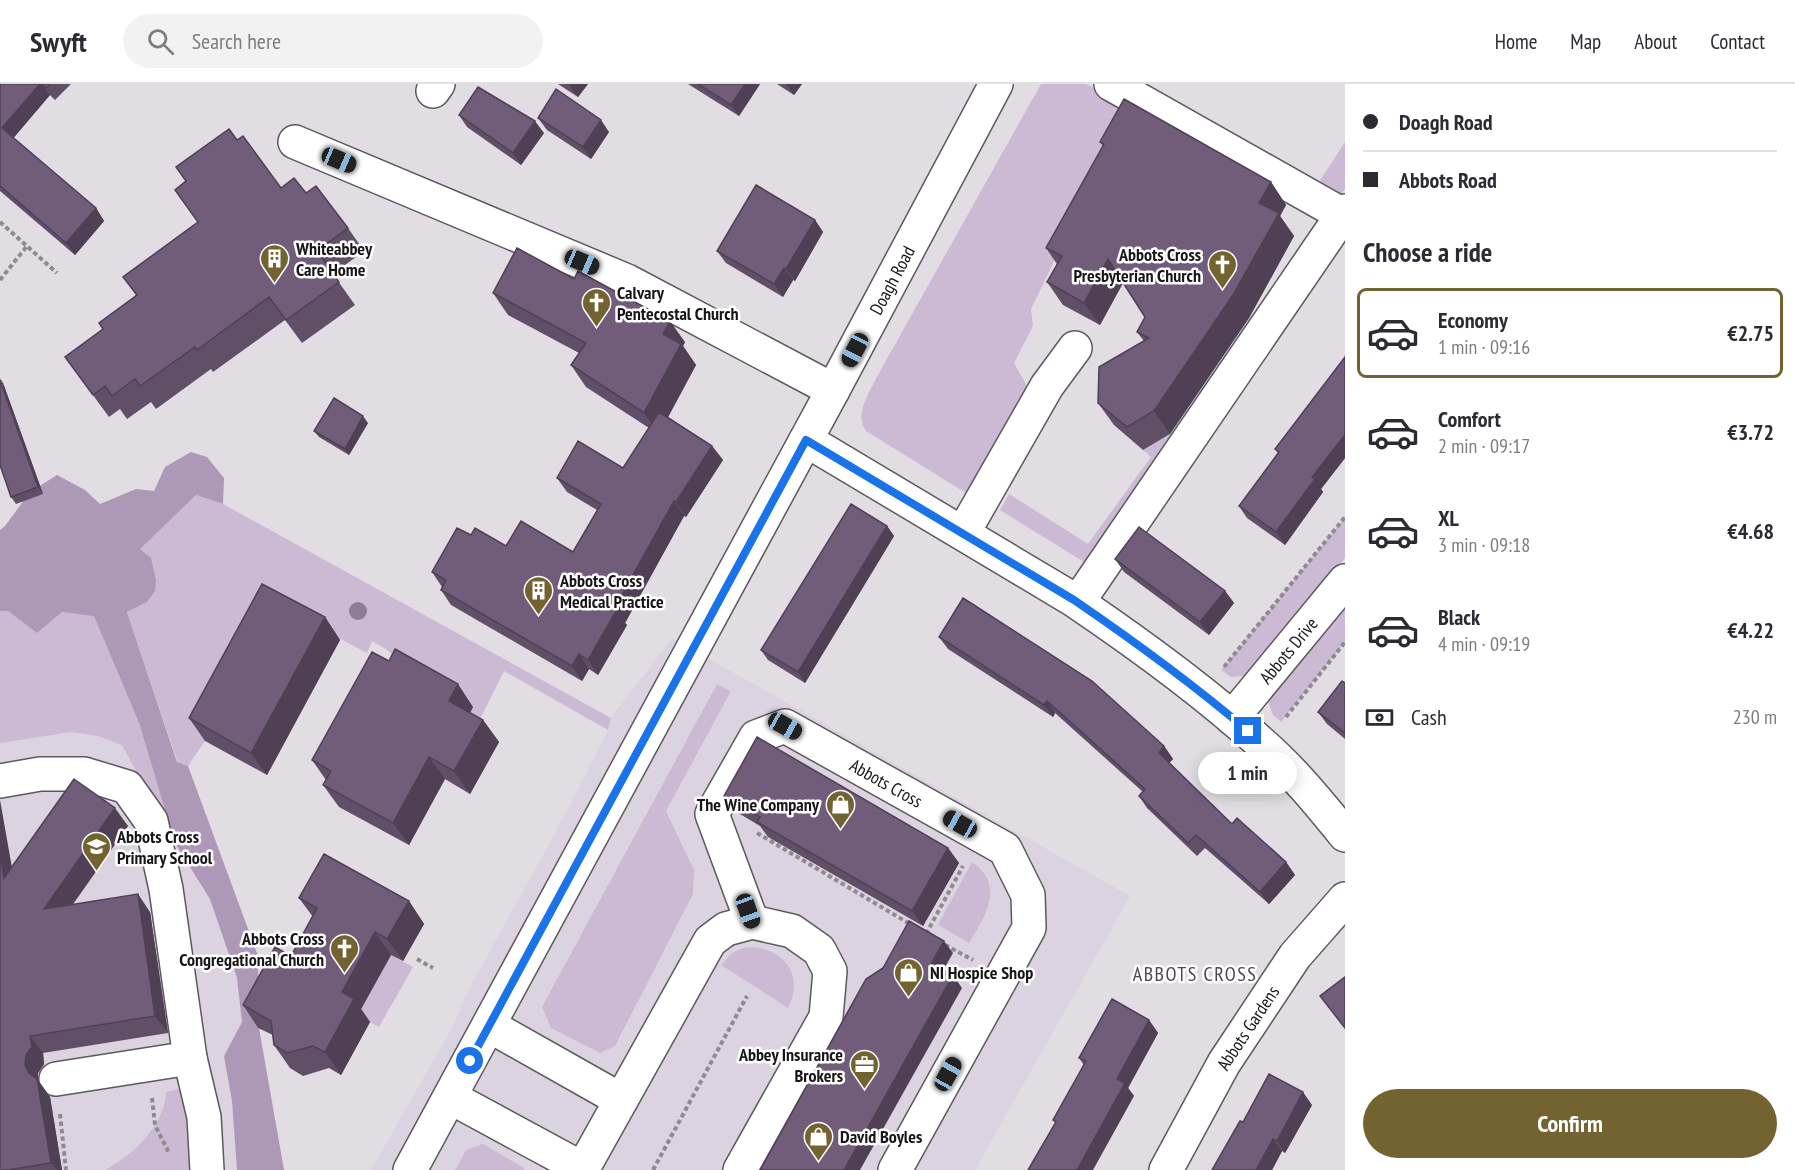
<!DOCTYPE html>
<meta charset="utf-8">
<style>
:root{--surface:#fff;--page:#f2f2f3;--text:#2b2b33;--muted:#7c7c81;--line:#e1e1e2;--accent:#726331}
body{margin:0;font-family:"PT Sans Narrow",sans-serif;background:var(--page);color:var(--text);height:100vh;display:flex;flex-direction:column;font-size:22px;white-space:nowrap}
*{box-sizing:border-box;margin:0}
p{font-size:20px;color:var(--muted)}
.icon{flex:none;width:33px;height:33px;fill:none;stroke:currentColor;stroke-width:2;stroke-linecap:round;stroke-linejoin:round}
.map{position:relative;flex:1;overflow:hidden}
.sheet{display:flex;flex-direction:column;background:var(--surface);width:450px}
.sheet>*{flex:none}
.guide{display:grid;align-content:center;height:132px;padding:0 18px;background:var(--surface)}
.end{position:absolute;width:27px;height:27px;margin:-14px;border:8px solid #1a73e8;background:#fff;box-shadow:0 0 0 3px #fff}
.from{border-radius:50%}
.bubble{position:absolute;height:42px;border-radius:21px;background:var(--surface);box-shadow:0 3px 15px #0003;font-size:20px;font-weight:600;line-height:42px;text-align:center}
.car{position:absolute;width:18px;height:36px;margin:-18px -9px;border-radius:8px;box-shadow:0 0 4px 2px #0007;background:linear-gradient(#222 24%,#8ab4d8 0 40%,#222 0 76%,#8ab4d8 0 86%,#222 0)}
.guide b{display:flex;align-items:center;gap:21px;height:57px;font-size:22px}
.guide b+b{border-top:2px solid var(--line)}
.guide i{width:15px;height:15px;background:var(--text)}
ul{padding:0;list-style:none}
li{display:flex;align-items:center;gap:18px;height:90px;margin:0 12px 9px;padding:0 6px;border:3px solid transparent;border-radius:9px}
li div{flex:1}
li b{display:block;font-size:22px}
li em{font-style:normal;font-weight:600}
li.active{border-color:var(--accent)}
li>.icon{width:54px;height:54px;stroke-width:1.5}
h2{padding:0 18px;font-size:27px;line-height:72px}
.pay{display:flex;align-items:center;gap:15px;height:66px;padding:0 18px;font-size:22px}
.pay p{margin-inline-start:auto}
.button{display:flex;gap:12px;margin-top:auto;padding:12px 18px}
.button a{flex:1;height:69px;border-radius:36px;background:var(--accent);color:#fff;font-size:24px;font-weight:600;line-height:69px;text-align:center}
header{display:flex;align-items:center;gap:36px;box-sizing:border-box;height:84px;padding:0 30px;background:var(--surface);border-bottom:2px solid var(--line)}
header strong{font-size:28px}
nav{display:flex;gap:33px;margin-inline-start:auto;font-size:21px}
.search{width:420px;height:54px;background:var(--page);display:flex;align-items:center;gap:15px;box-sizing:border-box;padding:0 21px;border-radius:33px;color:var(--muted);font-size:22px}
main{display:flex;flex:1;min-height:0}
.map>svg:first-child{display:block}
.built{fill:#dcd3e0}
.green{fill:#ccbad4}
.forest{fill:#ae98b7}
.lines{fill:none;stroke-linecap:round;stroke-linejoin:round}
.minor-casing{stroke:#5c595e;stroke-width:36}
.major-casing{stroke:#5c595e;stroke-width:36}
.path{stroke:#8e8b8f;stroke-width:4;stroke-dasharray:4.5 3;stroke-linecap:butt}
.minor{stroke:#fff;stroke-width:33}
.major{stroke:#fff;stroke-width:33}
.tree{fill:#8e7c96}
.wall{fill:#614f68}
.shaded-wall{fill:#4f4055}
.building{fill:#715c79;stroke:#4f4055;stroke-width:1.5}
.route{stroke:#1a73e8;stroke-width:8}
.labels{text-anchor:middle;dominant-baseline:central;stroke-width:5;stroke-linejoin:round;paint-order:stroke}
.poi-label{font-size:18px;font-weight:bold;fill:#171517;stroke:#fff;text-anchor:start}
.street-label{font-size:18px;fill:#171517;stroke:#fff}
.neighbourhood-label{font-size:20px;letter-spacing:1.5px;fill:#4c484d;stroke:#fff}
</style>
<header>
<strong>Swyft</strong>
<div class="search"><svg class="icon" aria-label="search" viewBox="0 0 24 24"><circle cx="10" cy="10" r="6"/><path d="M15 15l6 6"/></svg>Search here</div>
<nav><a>Home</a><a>Map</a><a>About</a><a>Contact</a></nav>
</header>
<main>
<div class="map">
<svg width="1345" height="1086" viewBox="0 0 1345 1086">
<rect width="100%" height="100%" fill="#e1dde2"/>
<path class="built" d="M0 527 62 528 210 815 237 894 258 1086H0Z
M672 554 1130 812 975 1086H371L454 940 466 911 567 727 608 646 611 634Z"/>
<path class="green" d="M1041 0H1086L1132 24 1124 33 1031 225 1033 242 1014 279 1028 304 966 409 866 347C853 330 871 306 879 289Z
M1345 58V105L1340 112H1310Z
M1172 349 1176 351 1090 474 1084 478 1000 426 1009 410 1088 460 1151 373 1143 366Z
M196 411 223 420 611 634 608 646 504 587 475 645 464 639 473 623 411 588 386 565 372 557 367 569 278 522 205 657 188 682 178 679 127 528 147 518 139 465Z
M1345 433V474L1271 565 1243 592 1231 593 1221 586Z
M1345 518V558L1281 638 1273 631 1267 614Z
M0 527H8L37 549 62 528 94 531 139 639 175 759 122 661 98 652 71 648 0 659Z
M717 600 731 607 666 727 694 786 693 810 615 962 600 969 551 944 542 923Z
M972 778C1006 801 985 833 969 859L938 841Z
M746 863C781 862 806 889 788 924L721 881 732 869Z
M391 871 413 883 379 943 357 931Z
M182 1004 195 1086H105C133 1071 165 1041 166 1008Z
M483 1060 524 1084V1086H455L466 1066Z"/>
<path class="forest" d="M191 368 207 373 224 394 223 420 196 411 140 465 151 474 156 496 155 507 147 518 127 528 177 678 188 682 258 872 259 944 284 1086H237L232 1017 224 972 242 938 237 894 210 815 175 759 139 639 94 532 62 528 37 549 8 527H0V446L5 442 30 408 57 391 85 406 100 420 136 405 154 407 165 383Z"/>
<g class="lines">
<defs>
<g id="minor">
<path d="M1111 0 1343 131"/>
<path d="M433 7 438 0"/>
<path d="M295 58 627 197 833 306"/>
<path d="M806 356 1074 516C1139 560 1204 607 1262 660 1293 687 1319 719 1345 751"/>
<path d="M963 449 1047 302 1075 264"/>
<path d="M1078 518 1345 127"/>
<path id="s1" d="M1232 634 1345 497"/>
<path d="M0 697 40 690H84L127 703 151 737 166 805 190 974 204 1033 207 1086"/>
<path id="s2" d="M752 838 712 730 756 653 785 642 1005 765 1028 811 1029 844 895 1086"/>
<path d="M490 942 621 1016"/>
<path d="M56 995 190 974"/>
<path d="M450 1013 583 1085"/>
<path d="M582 1086 710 857 726 845 752 838 792 847 819 866 830 887 826 933 740 1086"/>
<path id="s3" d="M1166 1086 1224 979 1295 872 1345 815"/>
</g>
<g id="major">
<path id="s4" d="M410 1086 833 306 996 0"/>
</g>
</defs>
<use href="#minor" class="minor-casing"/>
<use href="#major" class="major-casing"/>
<path class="path" d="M0 138 57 189
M0 196 27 162
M1224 583 1345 433
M1286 633 1345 558
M757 749 910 840
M926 850 963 782
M945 861 973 876
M417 875 433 884
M152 1014 155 1041 169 1069
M60 1030 66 1086
M653 1086 747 912"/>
<use href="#minor" class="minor"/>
<use href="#major" class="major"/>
</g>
<circle class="tree" cx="358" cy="527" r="9"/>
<path class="wall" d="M0 0H71L55 16 50 11 13 54 96 124 104 137 75 171 0 107Z
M558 0H588L578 13Z
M688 0H760L739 32Z
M777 0H802L794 11Z
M459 31 544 49 521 81 467 43Z
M538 34 609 48 591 75 547 46Z
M237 56 281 104 306 109 348 144 364 167 333 190 355 221 302 259 285 236 213 288 211 285 156 325 151 318 127 335 120 325 109 333 65 273 103 245 136 211 123 193 198 138 175 106Z
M1100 58 1271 98 1286 121 1280 132 1294 152 1249 234 1170 350 1143 366 1114 341 1098 319 1144 257 1137 248 1145 233 1123 199 1100 241 1063 221 1047 198 1057 180 1046 164 1103 62Z
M815 136 823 148 795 197 793 196 783 213 726 179 717 167Z
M493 209 685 258 683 262 696 281 668 333 712 362 723 376 686 433 684 432 625 539 627 541 598 591 589 585 582 597 451 521 441 506 442 503 432 488 471 451 506 462 573 468 597 426 567 408 557 394 623 384 649 344 586 303 571 281 579 269 508 231Z
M1345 273V374L1321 405 1323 408 1285 461 1247 434 1239 422 1278 369 1275 365Z
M3 299 43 410 16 420 11 413Z
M368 339 349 371 319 353 314 347Z
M887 442 894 452 805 599 768 576 761 566Z
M1115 475 1225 507 1234 519 1209 551 1124 488Z
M325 533 340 556 267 691 205 657 189 634Z
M939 553 1164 662 1173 675 1169 679 1232 740 1286 778 1295 791 1269 820 1205 764 1197 772 1147 724 1139 712 1143 708 1055 629 1053 633 948 565Z
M1345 599V655L1327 640 1318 628Z
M473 623 470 629 483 636 499 658 470 710 445 695 409 761 339 723 323 701 326 696 312 676Z
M724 712 948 764 959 779 923 842 768 753 760 742 735 727Z
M128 742 72 820 150 828 168 949 43 969 44 980 38 989V996L50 1013 62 1086H0L12 783Z
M299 814 409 817 424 840 403 877 391 871 361 925 370 938 341 991 329 984 303 992 290 984 274 961 273 951 258 944 243 921 291 872 313 833Z
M1149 936 1158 949 1128 1004 1134 1012 1055 1039 1053 1036 1084 981 1079 974Z
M1312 1021 1285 1069 1282 1067 1272 1086H1212L1243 1038Z"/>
<path class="shaded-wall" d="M40 0H42L50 11 11 57 2 44Z
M569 0H588L578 13Z
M745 0H760L739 32 731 21Z
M786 0H802L794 11Z
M601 36 609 48 591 75 583 63Z
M535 37 544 49 521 81 513 69Z
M1271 98 1286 121 1280 132 1294 152 1249 234 1170 350 1154 327 1259 119Z
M96 124 104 137 75 171 66 159Z
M815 136 823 148 795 197 786 185Z
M1108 175 1124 197 1100 241 1084 219Z
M784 184 793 196 783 213 774 200Z
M670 237 685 258 683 262 696 281 659 350 644 329 663 250Z
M0 294 3 299 43 410 38 403Z
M363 332 368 339 349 371 345 365Z
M1345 351V374L1321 405 1323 408 1285 461 1276 448 1312 393Z
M712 362 723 376 686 433 676 418Z
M674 417 684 432 625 539 627 541 598 591 588 576 614 525Z
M887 442 894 452 805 599 798 588Z
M1225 507 1234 519 1209 551 1200 538Z
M325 533 340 556 267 691 251 669Z
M579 570 589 585 582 597 572 582Z
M458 600 473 623 464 639 449 617Z
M1047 617 1055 629 1053 633 1044 621Z
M483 636 499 658 470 710 454 687Z
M1164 662 1173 675 1167 681 1159 669Z
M429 673 445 695 409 761 393 739Z
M0 716 17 812 4 794 0 769Z
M115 724 128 742 57 843 44 825Z
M948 764 959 779 923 842 912 827Z
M1286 778 1295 791 1269 820 1260 808Z
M138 810 150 828 168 949 155 932Z
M409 817 424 840 403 877 387 855Z
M375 848 391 871 361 925 370 938 341 991 325 968 342 908Z
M944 857 953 869 940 892 931 880Z
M953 891 962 904 860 1086H844Z
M1149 936 1158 949 1128 1004 1134 1012 1093 1086H1077L1117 995Z
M30 952 43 969 44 980 38 989V996L50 1013 62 1086H56L51 1079 29 989 25 981 26 971Z
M1303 1008 1312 1021 1285 1069 1277 1057Z
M1273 1055 1282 1067 1272 1086H1256Z"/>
<path class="building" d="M0 0H40L2 44 96 124 66 159 0 102Z
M42 0H50L46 4Z
M698 0H745L731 21Z
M478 3 535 37 513 69 459 31Z
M556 5 601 36 583 63 538 34Z
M1124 15 1271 98 1259 119 1279 129 1233 211 1154 327 1127 343 1098 319 1099 283 1149 254 1137 248 1145 233 1108 175 1084 219 1047 198 1062 172 1046 164 1104 60 1100 58Z
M229 45 237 56 243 52 281 104 294 94 306 109 316 102 348 144 317 167 339 198 286 236 269 213 197 266 195 263 140 302 135 295 112 312 105 302 93 311 65 273 103 245 99 239 137 211 123 193 198 138 175 106 186 97 176 83Z
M756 101 815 136 786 185 784 184 774 200 717 167Z
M517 164 574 195 578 187 670 237 663 250 681 260 644 329 571 281 586 259 493 209Z
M1345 273V351L1312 393 1315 395 1276 448 1239 422 1279 368 1275 365Z
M0 296 38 403 11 413 0 381Z
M334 314 363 332 345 365 314 347Z
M659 328 712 362 676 418 674 417 614 525 616 527 588 576 579 570 572 582 441 506 446 496 432 488 457 444 471 451 475 444 506 462 521 437 573 468 601 420 557 394 578 357 623 384Z
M851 420 887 442 798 588 761 566Z
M1139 443 1225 507 1200 538 1115 475Z
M262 500 325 533 251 669 189 634Z
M963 514 1092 597 1164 662 1159 669 1232 740 1237 734 1286 778 1260 808 1196 751 1188 759 1139 712 1145 705 1047 617 1044 621 939 553Z
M395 565 458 600 449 617 483 636 454 687 429 673 393 739 323 701 331 687 312 676 372 568 389 577Z
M1342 597 1345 599V649L1318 628Z
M757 653 948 764 912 827 757 738 760 733 724 712Z
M74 695 115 724 44 825 138 810 155 932 30 952 32 963 26 971 25 981 29 989 37 995 51 1079 8 1086H0V769L4 794Z
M324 770 409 817 387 855 375 848 342 908 354 915 325 968 313 962 287 969 274 961 271 937 243 921 275 863 291 872 317 824 299 814Z
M909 837 944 857 931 880 953 891 844 1086H760L866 895 883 884Z
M1345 893V944L1320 912Z
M1112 915 1149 936 1117 995 1125 999 1077 1086H1028L1056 1038 1053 1036 1086 977 1079 974Z
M1269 990 1303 1008 1277 1057 1273 1055 1256 1086H1212L1240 1037 1243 1038Z"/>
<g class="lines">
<path class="route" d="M470 977 806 356 1074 516C1134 557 1193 600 1248 647"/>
</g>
<defs>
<symbol id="building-pin" viewBox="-11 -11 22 30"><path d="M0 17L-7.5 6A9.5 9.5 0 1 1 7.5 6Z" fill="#726331" stroke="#fff"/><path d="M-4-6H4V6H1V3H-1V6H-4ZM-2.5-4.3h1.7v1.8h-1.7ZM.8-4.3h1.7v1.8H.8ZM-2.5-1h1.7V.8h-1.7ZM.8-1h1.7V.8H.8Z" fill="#fff"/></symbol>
<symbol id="church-pin" viewBox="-11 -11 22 30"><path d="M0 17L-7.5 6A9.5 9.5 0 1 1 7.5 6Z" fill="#726331" stroke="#fff"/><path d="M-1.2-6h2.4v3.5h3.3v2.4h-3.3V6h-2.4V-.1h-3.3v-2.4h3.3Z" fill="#fff"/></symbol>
<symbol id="shop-pin" viewBox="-11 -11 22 30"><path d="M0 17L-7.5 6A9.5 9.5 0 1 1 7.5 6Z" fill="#726331" stroke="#fff"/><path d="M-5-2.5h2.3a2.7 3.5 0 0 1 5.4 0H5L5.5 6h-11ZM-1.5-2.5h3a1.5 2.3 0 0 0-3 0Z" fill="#fff"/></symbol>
<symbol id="school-pin" viewBox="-11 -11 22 30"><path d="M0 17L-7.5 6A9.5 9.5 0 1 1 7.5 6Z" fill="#726331" stroke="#fff"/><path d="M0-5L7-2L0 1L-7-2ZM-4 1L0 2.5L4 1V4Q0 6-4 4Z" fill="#fff"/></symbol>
<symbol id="office-pin" viewBox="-11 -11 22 30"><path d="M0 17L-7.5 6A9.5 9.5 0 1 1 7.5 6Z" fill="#726331" stroke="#fff"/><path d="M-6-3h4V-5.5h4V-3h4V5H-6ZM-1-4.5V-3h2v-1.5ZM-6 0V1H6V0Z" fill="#fff"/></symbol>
</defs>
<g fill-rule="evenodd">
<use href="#building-pin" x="258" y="158" width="33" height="45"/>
<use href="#church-pin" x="1206" y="164" width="33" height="45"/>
<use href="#church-pin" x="580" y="202" width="33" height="45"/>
<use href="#building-pin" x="522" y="490" width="33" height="45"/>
<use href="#shop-pin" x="824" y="704" width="33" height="45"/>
<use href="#school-pin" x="80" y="746" width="33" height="45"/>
<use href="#church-pin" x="328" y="848" width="33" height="45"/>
<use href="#shop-pin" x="892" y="872" width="33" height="45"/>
<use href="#office-pin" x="848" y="964" width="33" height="45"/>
<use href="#shop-pin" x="802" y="1036" width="33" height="45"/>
</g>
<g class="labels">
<g class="poi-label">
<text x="296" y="164">Whiteabbey<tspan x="296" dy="21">Care Home</tspan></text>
<text x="1201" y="170" text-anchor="end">Abbots Cross<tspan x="1201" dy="21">Presbyterian Church</tspan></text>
<text x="617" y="208">Calvary<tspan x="617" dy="21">Pentecostal Church</tspan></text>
<text x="560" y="496">Abbots Cross<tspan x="560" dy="21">Medical Practice</tspan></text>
<text x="819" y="720" text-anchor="end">The Wine Company</text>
<text x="117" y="752">Abbots Cross<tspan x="117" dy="21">Primary School</tspan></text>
<text x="324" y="854" text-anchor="end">Abbots Cross<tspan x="324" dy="21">Congregational Church</tspan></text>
<text x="930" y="888">NI Hospice Shop</text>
<text x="843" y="970" text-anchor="end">Abbey Insurance<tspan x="843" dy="21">Brokers</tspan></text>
<text x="840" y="1052">David Boyles</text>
</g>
<g class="street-label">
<text stroke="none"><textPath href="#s4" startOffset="1012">Doagh Road</textPath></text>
<text stroke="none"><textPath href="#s1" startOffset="88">Abbots Drive</textPath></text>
<text stroke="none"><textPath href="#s2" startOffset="351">Abbots Cross</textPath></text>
<text stroke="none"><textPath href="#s3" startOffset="164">Abbots Gardens</textPath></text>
</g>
<g class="neighbourhood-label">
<text x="1195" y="890">ABBOTS CROSS</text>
</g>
</g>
</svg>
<i class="end from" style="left:470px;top:977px"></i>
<i class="end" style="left:1248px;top:647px"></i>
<div class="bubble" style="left:1198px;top:668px;width:99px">1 min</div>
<i class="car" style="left:339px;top:76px;rotate:113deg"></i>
<i class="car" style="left:582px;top:178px;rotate:113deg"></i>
<i class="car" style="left:855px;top:266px;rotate:208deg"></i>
<i class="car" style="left:785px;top:642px;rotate:119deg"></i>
<i class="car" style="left:960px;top:740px;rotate:299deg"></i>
<i class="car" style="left:748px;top:827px;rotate:160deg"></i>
<i class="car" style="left:948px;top:990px;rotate:29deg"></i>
</div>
<section class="sheet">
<div class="guide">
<b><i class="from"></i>Doagh Road</b>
<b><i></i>Abbots Road</b>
</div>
<h2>Choose a ride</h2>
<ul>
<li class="active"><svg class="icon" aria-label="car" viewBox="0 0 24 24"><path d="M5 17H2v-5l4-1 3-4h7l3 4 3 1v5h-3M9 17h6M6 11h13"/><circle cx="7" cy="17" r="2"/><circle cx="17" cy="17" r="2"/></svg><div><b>Economy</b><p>1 min · 09:16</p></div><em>€2.75</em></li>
<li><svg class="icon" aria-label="car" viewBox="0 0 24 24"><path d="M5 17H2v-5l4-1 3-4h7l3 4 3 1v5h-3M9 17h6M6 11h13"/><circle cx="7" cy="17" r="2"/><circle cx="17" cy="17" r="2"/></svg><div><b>Comfort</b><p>2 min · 09:17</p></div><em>€3.72</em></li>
<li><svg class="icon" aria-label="car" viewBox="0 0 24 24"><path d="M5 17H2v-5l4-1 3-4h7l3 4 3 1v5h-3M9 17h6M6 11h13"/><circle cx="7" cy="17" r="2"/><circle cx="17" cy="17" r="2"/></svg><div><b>XL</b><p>3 min · 09:18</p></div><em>€4.68</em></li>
<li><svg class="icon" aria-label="car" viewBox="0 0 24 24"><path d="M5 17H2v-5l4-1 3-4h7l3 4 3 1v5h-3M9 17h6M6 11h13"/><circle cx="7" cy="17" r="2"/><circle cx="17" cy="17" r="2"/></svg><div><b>Black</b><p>4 min · 09:19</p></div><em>€4.22</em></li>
</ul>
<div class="pay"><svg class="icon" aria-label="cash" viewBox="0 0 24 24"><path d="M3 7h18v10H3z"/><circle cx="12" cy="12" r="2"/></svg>Cash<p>230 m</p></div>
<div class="button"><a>Confirm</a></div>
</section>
</main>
